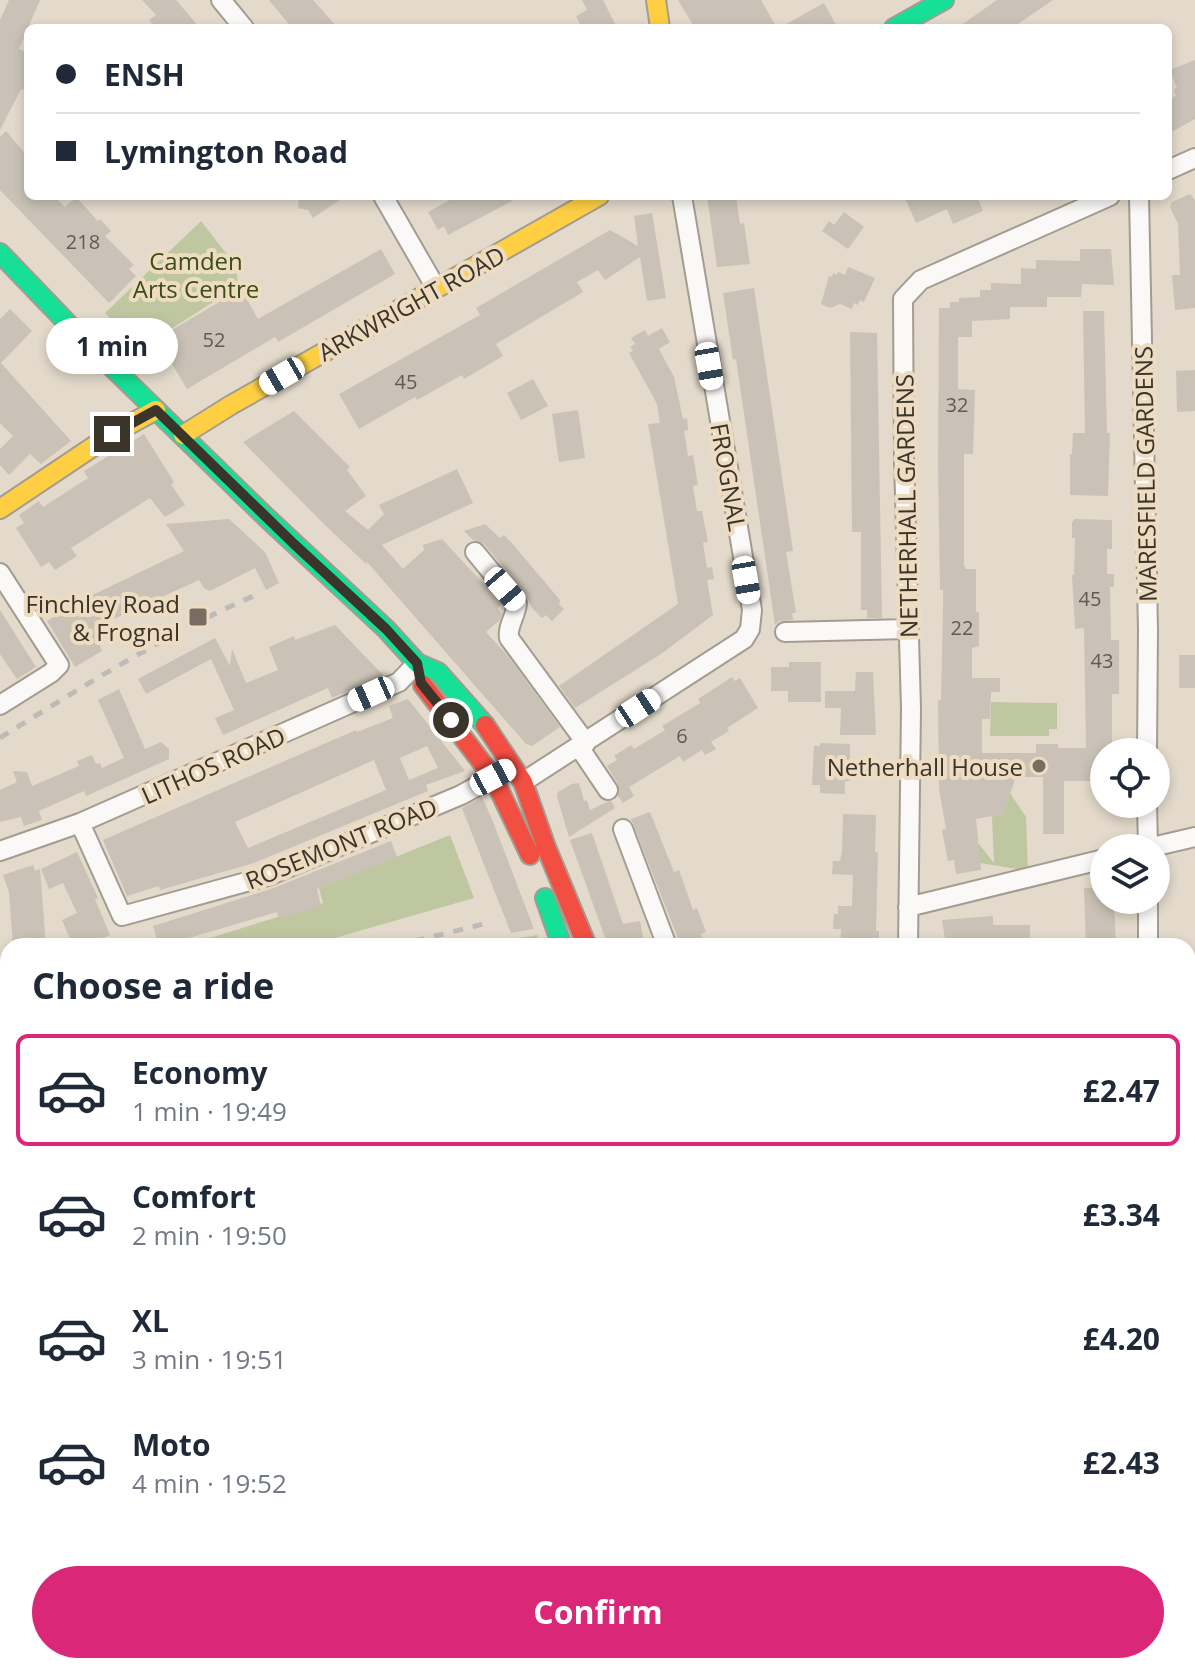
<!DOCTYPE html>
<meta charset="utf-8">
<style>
:root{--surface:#fff;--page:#f6f6f7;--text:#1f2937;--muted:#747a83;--line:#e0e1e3;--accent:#db2777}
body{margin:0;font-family:"Open Sans",sans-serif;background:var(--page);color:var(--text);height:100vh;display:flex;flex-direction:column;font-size:30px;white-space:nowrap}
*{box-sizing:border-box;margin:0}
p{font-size:26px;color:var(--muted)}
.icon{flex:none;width:44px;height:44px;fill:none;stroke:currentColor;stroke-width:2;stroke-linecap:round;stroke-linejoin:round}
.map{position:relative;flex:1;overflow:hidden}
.side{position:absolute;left:0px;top:938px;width:1196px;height:736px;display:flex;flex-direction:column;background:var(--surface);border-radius:24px 24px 0 0;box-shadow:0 4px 12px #0003}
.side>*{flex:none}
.top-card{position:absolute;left:24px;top:24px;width:1148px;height:176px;border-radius:12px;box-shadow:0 4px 12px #0003;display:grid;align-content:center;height:176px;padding:0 32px;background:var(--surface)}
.buttons{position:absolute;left:1090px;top:738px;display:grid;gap:16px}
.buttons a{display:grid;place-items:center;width:80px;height:80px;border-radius:50%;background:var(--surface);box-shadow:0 4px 12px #0003;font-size:40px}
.end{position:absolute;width:36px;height:36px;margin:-18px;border:10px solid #3b342a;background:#fff;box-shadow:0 0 0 4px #fff}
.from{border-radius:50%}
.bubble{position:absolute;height:56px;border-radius:28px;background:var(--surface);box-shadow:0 4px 12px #0003;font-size:26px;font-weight:700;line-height:56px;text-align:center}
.car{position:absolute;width:24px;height:48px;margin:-24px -12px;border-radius:10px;box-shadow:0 0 6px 2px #0007;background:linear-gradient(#fff 24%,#345 0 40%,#fff 0 76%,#345 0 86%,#fff 0)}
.top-card b{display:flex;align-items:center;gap:28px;height:76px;font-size:30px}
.top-card b+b{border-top:2px solid var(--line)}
.top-card i{width:20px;height:20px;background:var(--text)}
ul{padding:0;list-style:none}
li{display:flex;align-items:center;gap:24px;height:112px;margin:0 16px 12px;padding:0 16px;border:4px solid transparent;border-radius:12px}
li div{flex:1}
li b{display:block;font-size:30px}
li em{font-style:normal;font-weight:700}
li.on{border-color:var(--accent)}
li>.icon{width:72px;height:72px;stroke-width:1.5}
h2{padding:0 32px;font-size:36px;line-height:96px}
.button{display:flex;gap:16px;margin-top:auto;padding:16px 32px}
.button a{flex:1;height:92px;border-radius:48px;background:var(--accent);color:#fff;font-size:32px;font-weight:700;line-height:92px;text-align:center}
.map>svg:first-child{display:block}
.green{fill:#bfc7a1}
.building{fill:#cac2b6;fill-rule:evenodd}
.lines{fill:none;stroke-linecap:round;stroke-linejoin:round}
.street-casing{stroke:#a39c91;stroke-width:22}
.fast-casing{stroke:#a39c91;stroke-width:22}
.slow-casing{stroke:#a39c91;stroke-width:22}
.jam-casing{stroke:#a39c91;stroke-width:22}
.street{stroke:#fbf9f7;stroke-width:18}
.fast{stroke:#16e098;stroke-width:18}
.slow{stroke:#ffcf43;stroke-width:18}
.jam{stroke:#f24e42;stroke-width:18}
.rail{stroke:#bdbbb7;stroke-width:5;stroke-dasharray:10 10;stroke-linecap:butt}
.route{stroke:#3b342a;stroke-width:10}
.poi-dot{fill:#766e62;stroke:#eddcc1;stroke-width:3}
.labels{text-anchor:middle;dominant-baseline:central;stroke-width:8;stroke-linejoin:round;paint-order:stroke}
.number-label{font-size:20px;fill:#615a4f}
.park-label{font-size:24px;fill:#3a4d15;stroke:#eddcc1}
.street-label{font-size:24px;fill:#3b342a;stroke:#eddcc1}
.poi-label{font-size:24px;fill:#3b342a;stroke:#eddcc1;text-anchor:end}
</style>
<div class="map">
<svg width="1195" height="1674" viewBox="0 0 1195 1674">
<rect width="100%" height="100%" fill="#e3dacb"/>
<path class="green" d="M201 221 236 266 238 286 140 349 105 313Z
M991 702 1057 703V729H1049V736H990Z
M1010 793 1026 817 1028 871 980 863 974 845 979 844 994 863 992 816 1003 814Z
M450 835 474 898 307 946H198L197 942 323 903 319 888Z
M537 935 542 946H477Z
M4 1535 2 1556 6 1576 8 1577V1627L0 1617V1536Z
M38 1666H138L127 1674H44Z"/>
<path class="building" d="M9 0H40L19 49 28 53V67L24 77 28 80V92L21 89 0 130V20Z
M142 0H176L200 28H155L149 20 156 15Z
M269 0H313L338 28H292Z
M582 0H603L617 28H582L576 16 587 10Z
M678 0H761L777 28H695Z
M997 0H1053L1012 28H957Z
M824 3 838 28H779Z
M1195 60V119L1168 134V99L1176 96 1174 89 1177 88 1170 70Z
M6 131 28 157V196H54L65 207 76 197 98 221 100 219 111 231 105 236 134 265 129 269 136 276 109 303 0 190V137Z
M1190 194 1195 200V308L1175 310 1172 275H1180L1178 224 1170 207 1172 202Z
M299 196H346L313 218 308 210 298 208Z
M457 196H521L448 235 444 226 438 230 428 212Z
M707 196H736L740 224 744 223 750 264 717 267Z
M904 196H977L983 211 953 224 947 209 916 223Z
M844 212 864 227 848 249 822 231 829 221 834 225Z
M652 213 666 298 647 301 640 257 605 280 598 270 577 282 583 292 496 344 503 356 464 379 462 375 417 400 415 397 359 429 339 394 480 315 476 308 610 230 638 246 634 216Z
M381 249 395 274 278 342 275 337 187 389 157 339 241 289 258 319Z
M1080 249H1111L1114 285 1082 284 1081 297H1047V307H1010V319L972 321V337H958V389L975 390 973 454H964V565L966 569H976V612H979V646L972 648V678H1000V692H991L990 719H982V753H1036V744H1058V748H1086L1084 628 1075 629 1072 575H1074L1075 538H1072V523L1074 519 1112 520V549H1107V574H1114V587H1110L1111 640H1119V694H1112V752H1104V781H1064V834H1043V777H1016L1003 814 976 819 981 870 956 874 954 860 948 861 942 830 946 829 939 789 938 700H941L943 608V590H940L938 466 939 308H950V302H959V298L980 297V290H991V283L1021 284V268L1036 269V260L1080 261Z
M848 267 875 278 864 302 860 300 858 305 854 303 852 309 840 304 830 308 821 304 829 276 832 277 833 273 837 275 838 272 845 275Z
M754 288 793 551 786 552 796 613H792L793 620 779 621 775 625 736 359 733 360 723 293Z
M10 309 32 331 1 363 71 441 41 464 30 454 9 475 0 465V449L13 436 0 423V319Z
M1083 311H1104L1107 433H1110L1108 496 1070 495V454H1072L1073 433H1085Z
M662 328 670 342 659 349 674 377 683 419 687 418 688 430 684 431 688 456 693 455 698 485 693 486 697 511H702L708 542 703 543 707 568 712 567 714 579 707 580 713 615 661 654 575 708 559 686 678 604 648 424 660 423 657 404 629 353 633 351 630 347 635 344 631 338 645 330 648 336Z
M850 332 877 333 882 618H867V610H861V532H852Z
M1195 370V411L1177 412 1176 371Z
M533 379 548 406 521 420 507 393Z
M578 410 585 458 559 462 552 414Z
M294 411 350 467 347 470 366 496 345 511 368 530 384 514 379 505 457 469 473 503 382 545 403 569 424 550 423 545 442 539 502 604 497 608 502 614 500 620 486 632 508 656 560 727 532 746 526 744 367 562 366 564 323 523 243 442Z
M144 434 174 482 171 484 185 505 165 517 150 498 71 548 77 556 55 570 49 562 41 567 16 528 24 523 19 515 39 501 43 507 88 478 84 471Z
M229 519 265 552 279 583 266 590 255 568 210 591 204 588 199 580 94 628 102 651 75 667 47 621 80 601 184 551 166 524Z
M485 524 500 538 504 535 511 542 560 600 559 604 564 609 552 621 546 615 542 618 532 608 526 595 484 544 473 540 464 531Z
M0 610 36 667 17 679 0 654Z
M335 625 384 676 332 698 328 688 223 735 215 718 234 710 211 659 146 694 138 679 215 638 230 666 232 649 246 683 278 670 269 647 294 636 295 640Z
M1179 655H1195V688H1179Z
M789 662H821V702H788V691H771V667H789Z
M856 672H873L876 735H840L841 708H825V691H855Z
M732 677 735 681 740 678 758 708 727 728 729 731 711 742 716 749 705 755 702 750 683 762 680 756 629 787 634 796 623 803 618 796V784L607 766 617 760 614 756 631 745 634 749 665 730 662 726 700 703 698 699Z
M119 689 145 749 161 742 169 749V759L86 796 84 791 39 811 42 820 24 826 21 817 0 822V790L17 782 13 771 27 772 32 786 79 766 77 761 92 755 96 764 100 763 102 768 124 758 98 700Z
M408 699 465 771 426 785 428 791 254 863 160 890 159 886 127 896 103 840 356 730 357 732 393 718 389 706ZM427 746 438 768 409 780 400 758ZM374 760 386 790 248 848 235 822Z
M820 743 850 744V781H845V794L820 793V785H812L814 746H820Z
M579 783 584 801 587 800 590 810 607 802 611 801 615 808 569 837 557 797 558 792 572 784Z
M482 797 492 819 534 929 511 933 490 880 462 808Z
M650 812 674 872 679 870 693 910 697 908 706 932 701 934 704 944 681 946 631 819Z
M843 814 876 815 875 852H878L876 931H879V946H840L841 929H833L834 914H838V906H852L853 875 832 874 833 861H840L842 852Z
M592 833 623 924 640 921 645 946H608L570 840Z
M391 841 397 857 317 889 321 906 279 919 277 912 189 938 191 946H159L153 926 271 889Z
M77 852 98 898 95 899 110 935 84 946H73L62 920 77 913 63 883 49 889 41 869Z
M33 865 35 871 40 869 46 946H13L9 892 3 875Z
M1084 888H1104V900H1114L1116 946H1086Z
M993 916V925H1030V946H946L942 920Z"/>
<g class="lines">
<defs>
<path id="street" d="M221 0 244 28
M1168 170 1195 158
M383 196 436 288
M1139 196 1148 630 1147 752
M475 552 517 603C516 616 507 626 509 638L586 743
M0 573 59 665 51 673 0 705
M785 632 908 629
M579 747 608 790
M523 782 744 639 750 629 752 610 682 196
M1147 804 1148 848
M80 823 122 916 268 876 461 795 501 773
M623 829 667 946
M1148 848 1195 837
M0 851 80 823 399 682 417 663
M1148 900V946
M908 907 1104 859
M908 946 911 709 904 459 903 299 921 280 1110 196
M0 1127 8 1126
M0 1314 8 1311
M1188 1586 1195 1585
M313 1674C353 1663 412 1666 452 1674"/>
<path id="fast" d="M894 28 944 0
M0 253 73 329 268 519 386 629 417 663 438 672 485 725
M545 898 562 946
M0 1521 8 1520
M784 1666 792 1674
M548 1674 556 1666"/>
<path id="slow" d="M656 0 660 28
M183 435 231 405 599 196
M0 509 112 434 156 410
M989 1666 993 1674"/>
<path id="jam" d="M423 685 493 777 530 855
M485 725 523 782 546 847 587 946
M957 1666 963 1674
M901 1674 910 1666"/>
</defs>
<use href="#street" class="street-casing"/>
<use href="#fast" class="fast-casing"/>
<use href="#slow" class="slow-casing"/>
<use href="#jam" class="jam-casing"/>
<use href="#street" class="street"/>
<use href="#fast" class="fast"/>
<use href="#slow" class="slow"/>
<use href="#jam" class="jam"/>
<path class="rail" d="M0 738C83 686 168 633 258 594
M395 946 488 923
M0 1037 8 1036
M0 1072 8 1071
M0 1340 8 1339
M0 1368 8 1366
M0 1392 8 1390"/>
</g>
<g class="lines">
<path class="route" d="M112 434 156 410 294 544 386 629 417 663 421 683 451 720"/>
</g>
<g class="poi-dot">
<rect x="188" y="607" width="20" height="20" rx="4"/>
<circle cx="1039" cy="766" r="8"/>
</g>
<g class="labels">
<g class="number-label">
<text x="83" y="241">218</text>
<text x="214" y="339">52</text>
<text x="406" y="381">45</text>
<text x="957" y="404">32</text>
<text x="1090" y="598">45</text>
<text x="962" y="627">22</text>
<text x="1102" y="660">43</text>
<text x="682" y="735">6</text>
</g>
<g class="park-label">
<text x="196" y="260">Camden<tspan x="196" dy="28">Arts Centre</tspan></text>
</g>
<g class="street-label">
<text transform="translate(411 303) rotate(-29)">ARKWRIGHT ROAD</text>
<text transform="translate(1145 474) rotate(-91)">MARESFIELD GARDENS</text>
<text transform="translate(729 477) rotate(80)">FROGNAL</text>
<text transform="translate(906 506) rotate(-91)">NETHERHALL GARDENS</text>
<text transform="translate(213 765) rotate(-24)">LITHOS ROAD</text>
<text transform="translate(341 843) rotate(-22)">ROSEMONT ROAD</text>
</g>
<g class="poi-label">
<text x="180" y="603">Finchley Road<tspan x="180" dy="28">&amp; Frognal</tspan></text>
<text x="1023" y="766">Netherhall House</text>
</g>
</g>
</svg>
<div class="buttons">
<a><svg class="icon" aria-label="locate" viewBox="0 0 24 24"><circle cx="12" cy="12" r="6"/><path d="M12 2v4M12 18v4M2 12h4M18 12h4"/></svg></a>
<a><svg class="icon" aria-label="layers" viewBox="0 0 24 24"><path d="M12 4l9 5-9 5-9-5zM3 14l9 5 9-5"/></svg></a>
</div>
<i class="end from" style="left:451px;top:720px"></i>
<i class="end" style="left:112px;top:434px"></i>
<div class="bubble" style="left:46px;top:318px;width:132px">1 min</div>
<i class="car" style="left:709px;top:366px;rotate:170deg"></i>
<i class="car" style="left:282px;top:376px;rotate:240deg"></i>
<i class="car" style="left:746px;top:580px;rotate:170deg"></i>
<i class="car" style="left:505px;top:589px;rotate:139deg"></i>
<i class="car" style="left:371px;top:694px;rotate:246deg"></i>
<i class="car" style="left:638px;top:708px;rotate:57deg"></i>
<i class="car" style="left:493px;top:777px;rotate:62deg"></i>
<div class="top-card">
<b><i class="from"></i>ENSH</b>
<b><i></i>Lymington Road</b>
</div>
<section class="side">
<h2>Choose a ride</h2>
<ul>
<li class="on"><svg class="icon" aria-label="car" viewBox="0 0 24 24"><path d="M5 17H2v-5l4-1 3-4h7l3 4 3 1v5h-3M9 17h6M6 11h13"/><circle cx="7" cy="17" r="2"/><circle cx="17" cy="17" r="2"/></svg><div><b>Economy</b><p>1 min · 19:49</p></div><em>£2.47</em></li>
<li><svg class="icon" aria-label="car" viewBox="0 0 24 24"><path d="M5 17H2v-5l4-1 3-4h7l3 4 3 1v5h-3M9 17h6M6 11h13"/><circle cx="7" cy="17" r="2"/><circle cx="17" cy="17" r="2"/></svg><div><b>Comfort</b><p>2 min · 19:50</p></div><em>£3.34</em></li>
<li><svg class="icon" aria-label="car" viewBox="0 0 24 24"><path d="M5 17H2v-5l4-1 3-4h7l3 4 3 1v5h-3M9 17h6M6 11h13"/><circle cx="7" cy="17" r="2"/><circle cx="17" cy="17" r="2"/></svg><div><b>XL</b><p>3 min · 19:51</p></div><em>£4.20</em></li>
<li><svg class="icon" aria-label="car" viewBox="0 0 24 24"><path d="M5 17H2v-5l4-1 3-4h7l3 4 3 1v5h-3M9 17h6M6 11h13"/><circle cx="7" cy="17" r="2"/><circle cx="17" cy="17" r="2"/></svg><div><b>Moto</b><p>4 min · 19:52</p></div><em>£2.43</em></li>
</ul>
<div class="button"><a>Confirm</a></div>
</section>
</div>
